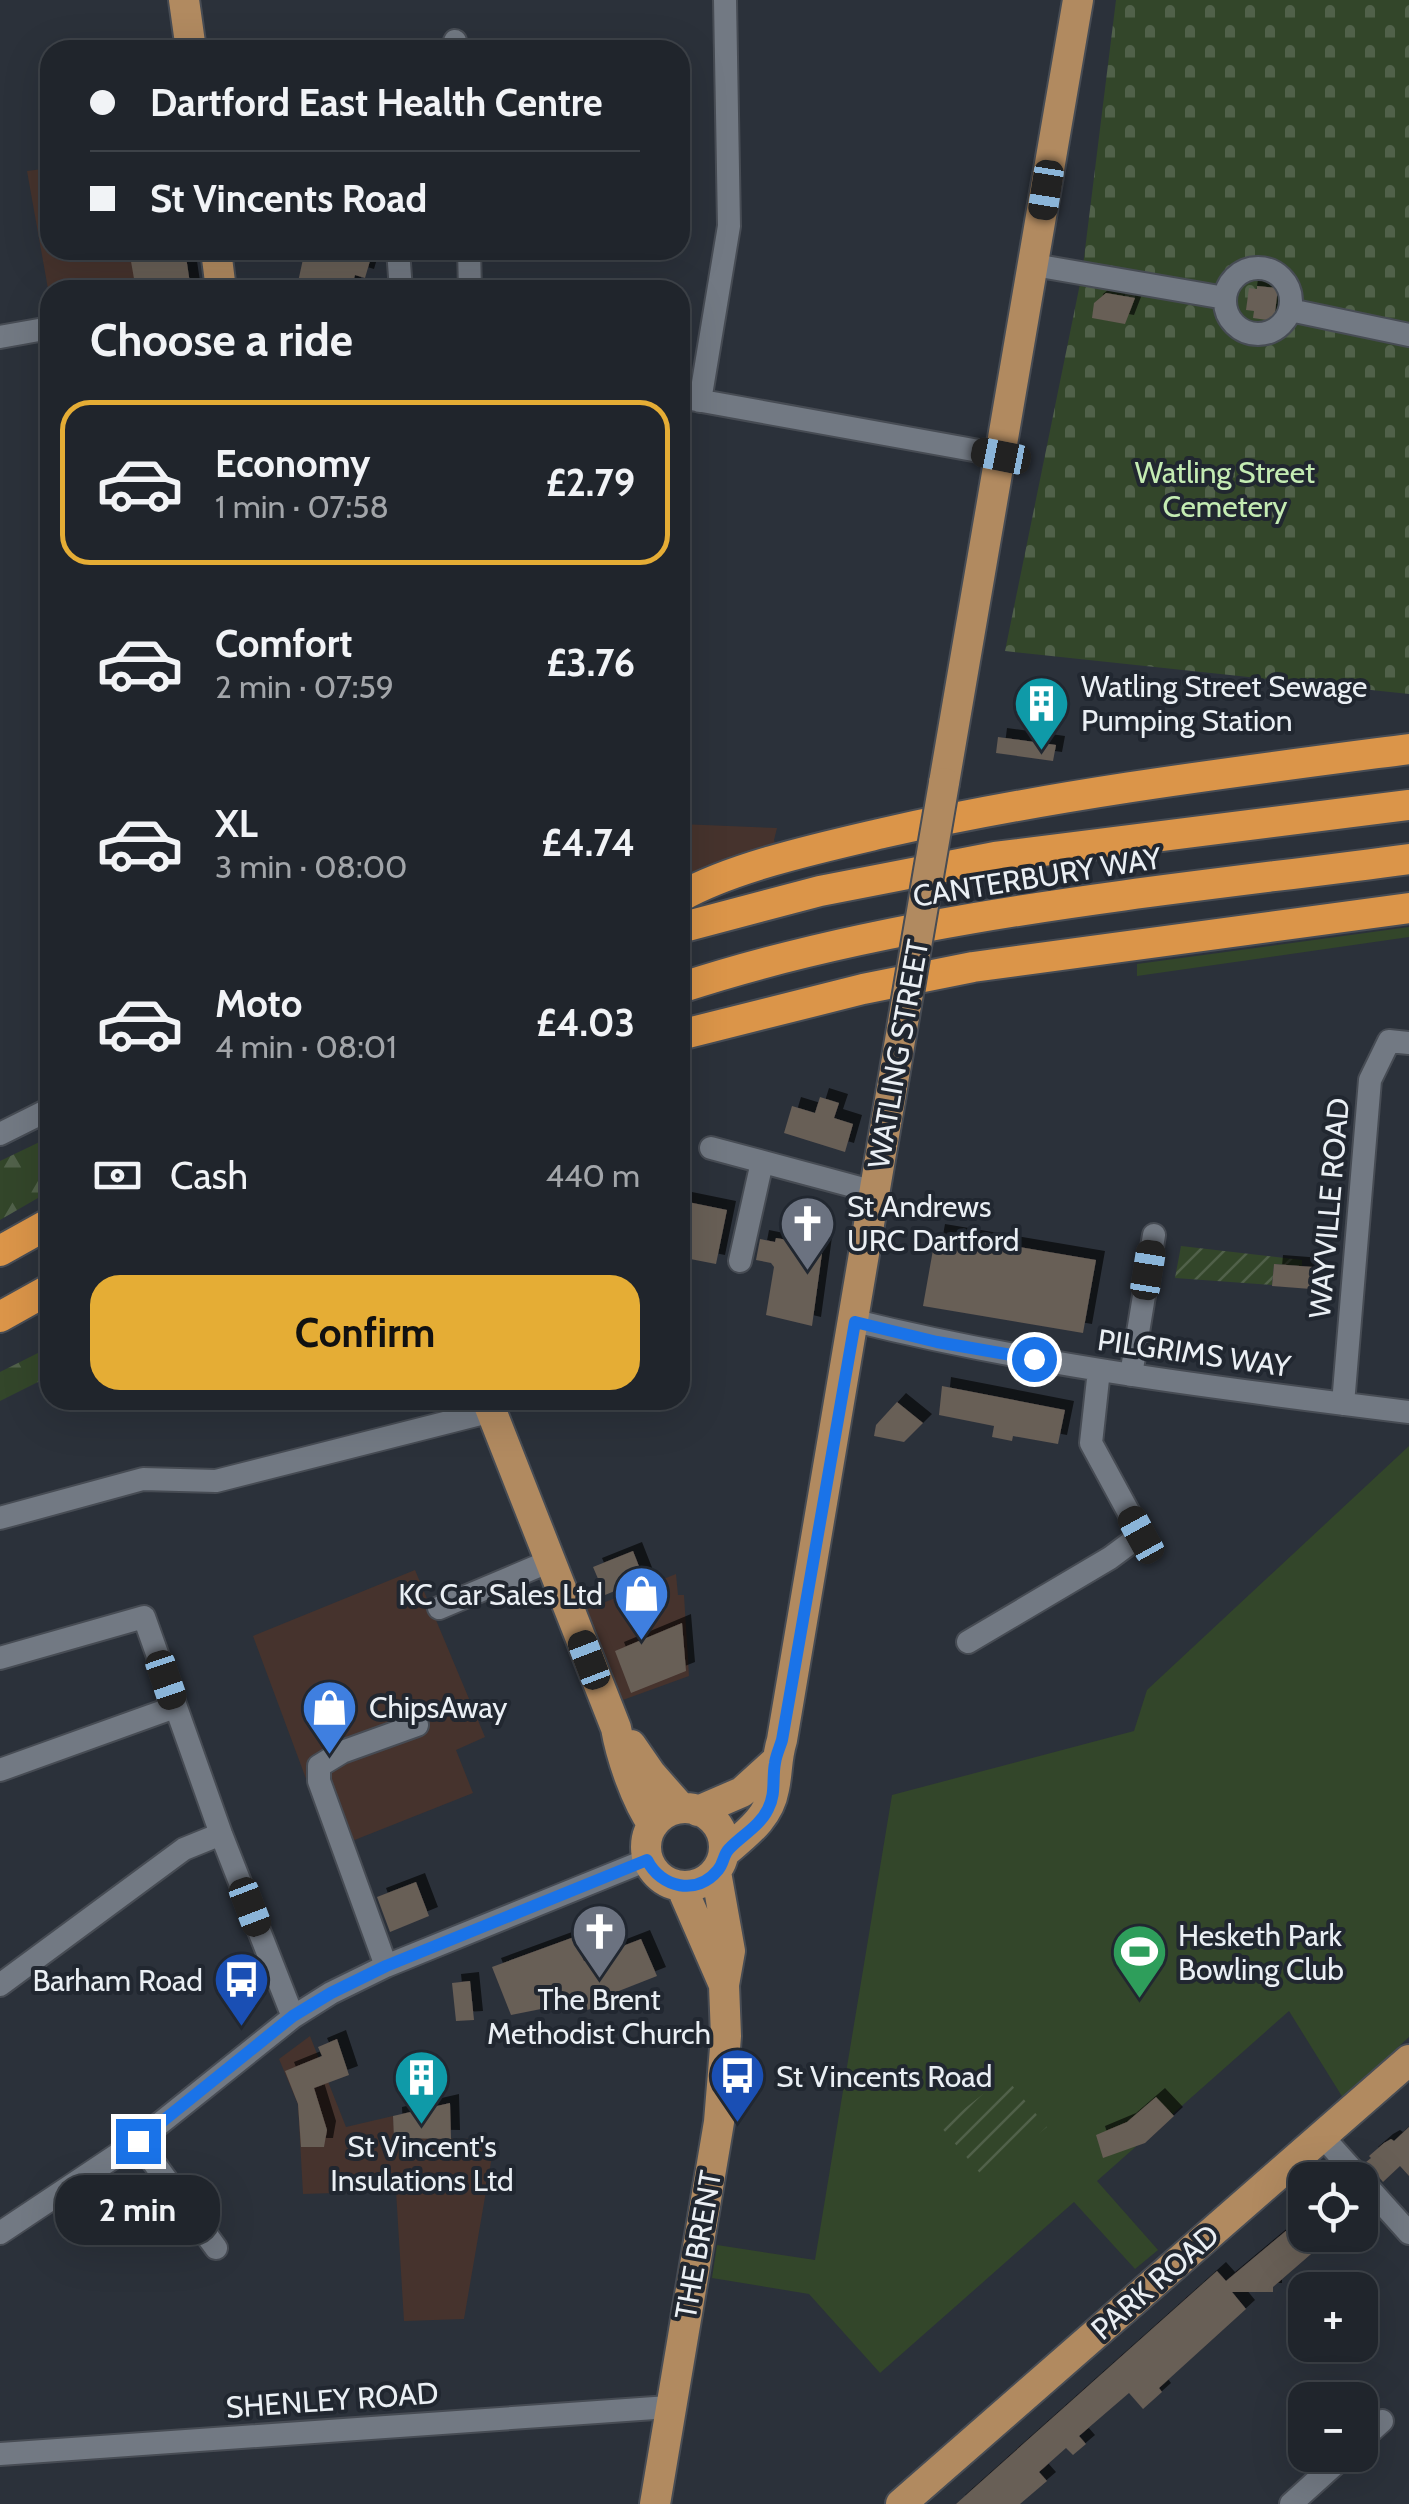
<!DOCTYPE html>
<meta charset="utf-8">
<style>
:root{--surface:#20252c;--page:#2d3138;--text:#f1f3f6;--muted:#a2a5a9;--line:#3d4248;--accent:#e5ad35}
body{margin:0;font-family:Cabin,sans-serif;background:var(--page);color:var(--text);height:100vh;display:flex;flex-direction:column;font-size:38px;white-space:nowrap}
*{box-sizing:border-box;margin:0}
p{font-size:32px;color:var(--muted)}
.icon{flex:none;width:55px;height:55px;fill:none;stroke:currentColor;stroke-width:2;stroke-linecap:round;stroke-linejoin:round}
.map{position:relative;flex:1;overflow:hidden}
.drawer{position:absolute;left:40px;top:280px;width:650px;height:1130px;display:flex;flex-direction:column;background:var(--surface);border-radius:30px;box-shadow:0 10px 40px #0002,0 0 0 2px var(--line)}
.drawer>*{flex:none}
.banner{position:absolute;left:40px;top:40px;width:650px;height:220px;border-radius:30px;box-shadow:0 10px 40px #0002,0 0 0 2px var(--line);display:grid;align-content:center;height:220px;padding:0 50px;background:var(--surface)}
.controls{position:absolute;left:1288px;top:2162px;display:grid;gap:20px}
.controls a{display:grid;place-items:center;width:90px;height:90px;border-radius:20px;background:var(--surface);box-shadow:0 10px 40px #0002,0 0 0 2px var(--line);font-size:50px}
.end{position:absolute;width:45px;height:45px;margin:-22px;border:12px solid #1a73e8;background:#fff;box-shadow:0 0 0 5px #fff}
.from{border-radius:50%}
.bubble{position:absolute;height:70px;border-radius:30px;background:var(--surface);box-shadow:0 10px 40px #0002,0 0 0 2px var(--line);font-size:32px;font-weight:700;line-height:70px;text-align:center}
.car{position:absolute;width:30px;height:60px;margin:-30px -15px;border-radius:12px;box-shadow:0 0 8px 2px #0007;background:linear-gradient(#222 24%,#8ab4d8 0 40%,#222 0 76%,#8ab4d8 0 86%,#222 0)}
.banner b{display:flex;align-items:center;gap:35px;height:95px;font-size:38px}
.banner b+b{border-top:2px solid var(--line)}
.banner i{width:25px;height:25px;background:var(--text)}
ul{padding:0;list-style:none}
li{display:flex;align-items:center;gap:30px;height:165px;margin:0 20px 15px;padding:0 30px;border:5px solid transparent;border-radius:30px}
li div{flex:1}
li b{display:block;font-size:38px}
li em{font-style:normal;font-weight:700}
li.on{border-color:var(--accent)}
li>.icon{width:90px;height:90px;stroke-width:1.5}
h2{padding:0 50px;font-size:45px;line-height:120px}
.pay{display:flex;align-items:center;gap:25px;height:110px;padding:0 50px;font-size:38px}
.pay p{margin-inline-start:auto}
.cta{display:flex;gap:20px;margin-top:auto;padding:20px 50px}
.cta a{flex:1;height:115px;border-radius:30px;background:var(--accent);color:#111;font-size:40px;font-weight:700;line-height:115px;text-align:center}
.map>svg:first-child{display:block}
.commercial{fill:#46332d}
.green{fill:#33462a}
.forest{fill:url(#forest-firs)}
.cemetery{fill:url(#cemetery-stones)}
.garden{fill:url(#garden-furrows)}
.building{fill:#685e56;filter:url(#shadow)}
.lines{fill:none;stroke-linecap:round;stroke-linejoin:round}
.minor-casing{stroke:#474c54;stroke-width:26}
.major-casing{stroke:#474c54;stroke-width:34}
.highway-casing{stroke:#474c54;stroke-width:34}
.minor{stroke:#727983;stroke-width:22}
.major{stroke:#b18a60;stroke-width:30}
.highway{stroke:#db9549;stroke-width:30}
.major-bridge-casing{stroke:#474c54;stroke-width:34;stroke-linecap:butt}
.major-bridge{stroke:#b18a60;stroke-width:30}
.route{stroke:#1a73e8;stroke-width:12}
.labels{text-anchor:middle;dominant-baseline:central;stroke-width:8;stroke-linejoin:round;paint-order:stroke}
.park-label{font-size:30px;fill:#c4ecb3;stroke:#212730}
.poi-label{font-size:30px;fill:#eaeff4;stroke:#212730;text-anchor:start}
.street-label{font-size:30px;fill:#eaeff4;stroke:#212730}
</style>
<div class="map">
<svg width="1409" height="2504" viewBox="0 0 1409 2504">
<defs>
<pattern id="forest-firs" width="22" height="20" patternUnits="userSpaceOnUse" patternTransform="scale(2.5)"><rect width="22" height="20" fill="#33462a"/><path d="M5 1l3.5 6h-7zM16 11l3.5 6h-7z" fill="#51614a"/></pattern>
<pattern id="cemetery-stones" width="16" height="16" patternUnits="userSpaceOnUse" patternTransform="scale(2.5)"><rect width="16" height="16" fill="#33462a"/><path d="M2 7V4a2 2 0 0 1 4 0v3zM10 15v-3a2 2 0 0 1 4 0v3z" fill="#51614a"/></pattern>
<pattern id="garden-furrows" width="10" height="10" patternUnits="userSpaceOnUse" patternTransform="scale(2.5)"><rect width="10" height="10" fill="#33462a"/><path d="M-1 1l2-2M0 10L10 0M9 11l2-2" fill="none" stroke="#51614a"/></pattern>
<filter id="shadow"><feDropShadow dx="9" dy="-9" stdDeviation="0" flood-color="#0009"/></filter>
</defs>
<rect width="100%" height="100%" fill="#2b313a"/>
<path class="commercial" d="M50 168V250H185L189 290H50V300L27 171Z
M680 824 777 828 774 840 777 850 680 884Z
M415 1570 485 1737 456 1750 473 1793 347 1843 373 1959 253 1636Z
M676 1574 678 1595H684L689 1676 620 1701 585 1610Z
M310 2036 346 2127 393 2116 395 2138 495 2139 464 2319 404 2321 396 2191 303 2194 298 2104 279 2059Z"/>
<path class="green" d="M1409 927V937L1137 976V964Z
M1409 1446V2037L1343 2098 1289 2011 1097 2181 1158 2250 1135 2269 1074 2202 880 2373 809 2294 712 2278 717 2245 815 2260 892 1795 1134 1731 1147 1690Z"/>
<path class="forest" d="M50 1137V1191L0 1220V1161Z
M50 1347V1376L0 1401V1372Z"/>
<path class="cemetery" d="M1116 0H1409V694L1005 651 1082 274Z"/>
<path class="garden" d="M1181 1246 1302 1260V1266L1274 1264 1272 1285 1175 1278Z
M1005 2077 1047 2127 984 2178 941 2127Z"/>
<path class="building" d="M129 250H185L191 290H136Z
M305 250H358L372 254 365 278 355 275 351 290H325L298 282Z
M1257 286 1278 288 1274 321 1253 318 1254 311 1246 310 1249 288 1257 289Z
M1106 293 1135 298 1125 324 1092 318 1094 303Z
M998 737 1056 745 1053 761 996 753Z
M820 1097 839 1103 834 1118 853 1124 845 1152 784 1133 792 1106 815 1113Z
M683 1201 727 1210 716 1264 680 1257Z
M936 1233 1096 1260 1083 1333 923 1306Z
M776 1238 823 1246 812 1326 766 1315 774 1267 771 1263 756 1260 760 1239 775 1242Z
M1274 1264 1313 1267 1311 1289 1272 1286Z
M942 1386 1065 1410 1058 1444 1013 1436 1012 1441 992 1437 994 1426 939 1415Z
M897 1402 923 1423 904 1442 874 1436 876 1425Z
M633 1551 644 1579 605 1595 593 1567Z
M682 1623 686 1671 631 1693 615 1651Z
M416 1882 429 1916 390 1932 377 1897Z
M574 1937 584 1961 641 1939 657 1976 601 1998 603 2005 584 2011 582 2006 564 2012 562 2007 543 2014 541 2009 511 2015 492 1967Z
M470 1981 474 2020 456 2021 452 1983Z
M337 2039 349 2075 314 2088 327 2130 324 2147H301L298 2104 285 2071 322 2056 318 2047Z
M1156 2097 1174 2116 1145 2143 1103 2158 1096 2135 1127 2122Z
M450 2103 451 2139 394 2138 393 2116Z
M1409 2127V2176L1400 2166 1383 2182 1366 2162 1371 2158 1369 2156 1384 2143 1391 2139 1394 2141Z
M1305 2215V2235H1333L1273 2287V2292H1232L1246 2309 1159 2388 1162 2392 1143 2409 1129 2393 1079 2436 1086 2444 1073 2455 1066 2448 1039 2472 1047 2481 1020 2504H956L1217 2271 1226 2281Z"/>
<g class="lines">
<defs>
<path id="minor" d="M455 41 456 50
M398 250 401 290
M469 250 470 290
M1034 265 1225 298
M1225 301a33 33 0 1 1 66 0a33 33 0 1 1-66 0Z
M1290 310 1409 335
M0 337 50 328
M680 397 1001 455
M700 401 729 226 725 0
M0 1134 50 1109
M711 1148 875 1192
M740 1261 762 1162
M855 1321C1037 1366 1223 1389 1409 1412
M1131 1375 1154 1235
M1343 1404 1370 1080 1389 1041 1409 1043
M0 1518 143 1479 216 1481 492 1411
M439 1608 550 1561
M968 1642 1110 1558 1141 1535 1091 1443 1099 1370
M0 1658 144 1617 221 1834 293 2017
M0 1770 175 1707
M386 1966 319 1781V1766L342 1752 417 1725
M0 1985 184 1849 221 1834
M1322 2136 1409 2233
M138 2141 216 2248
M0 2233 138 2141 293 2017 331 1993 386 1966 647 1860
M1360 2441 1382 2421
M0 2454 669 2407
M1291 2504 1345 2455"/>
<path id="major" d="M184 0 191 50
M216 250 221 290
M944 783 1078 0
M487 1400 616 1728C621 1757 636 1801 653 1825
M631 1745 651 1774 681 1808
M646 1847a39 39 0 1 1 78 0a39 39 0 1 1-78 0Z
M698 1811 742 1792 775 1762
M724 1853C746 1834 769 1818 774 1789 778 1770 776 1760 782 1740L906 1005
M681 1886 724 1985
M655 2504 719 2122 726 2036 724 1985 730 1951 716 1872
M901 2504 1409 2060"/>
<path id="highway" d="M680 897C732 867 823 847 883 833 1056 794 1233 772 1409 749
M680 928 820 891 995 857 1409 805
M680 988C908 913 1171 891 1409 859
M680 1035 863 989 973 967 1409 908
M0 1251 50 1223
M0 1317 50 1289"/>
</defs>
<use href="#minor" class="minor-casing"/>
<use href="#major" class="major-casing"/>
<use href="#highway" class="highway-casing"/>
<use href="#minor" class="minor"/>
<use href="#major" class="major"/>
<use href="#highway" class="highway"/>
<defs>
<path id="major-bridge" d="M906 1005 944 783"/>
</defs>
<use href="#major-bridge" class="major-bridge-casing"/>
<use href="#major-bridge" class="major-bridge"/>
</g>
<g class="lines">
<path class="route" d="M138 2141 293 2016 331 1993 386 1966 647 1860C661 1888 697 1896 718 1870 724 1863 723 1855 729 1849 741 1836 760 1826 768 1809 776 1794 772 1779 775 1763 776 1755 780 1747 782 1740L855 1322 937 1342 1034 1359"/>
</g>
<defs>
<symbol id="building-pin" viewBox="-11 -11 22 30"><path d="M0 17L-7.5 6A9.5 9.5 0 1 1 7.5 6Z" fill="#0f9aa8" stroke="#212730"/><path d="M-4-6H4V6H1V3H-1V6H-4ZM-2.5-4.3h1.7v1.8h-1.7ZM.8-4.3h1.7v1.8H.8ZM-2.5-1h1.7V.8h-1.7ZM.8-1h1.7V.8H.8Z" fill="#fff"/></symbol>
<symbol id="church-pin" viewBox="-11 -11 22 30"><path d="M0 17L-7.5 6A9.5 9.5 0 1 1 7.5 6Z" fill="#6b7280" stroke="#212730"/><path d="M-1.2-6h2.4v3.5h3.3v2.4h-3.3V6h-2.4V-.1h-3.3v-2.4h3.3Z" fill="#fff"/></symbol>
<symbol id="shop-pin" viewBox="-11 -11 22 30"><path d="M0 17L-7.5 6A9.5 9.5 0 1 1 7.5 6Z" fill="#3f7fe0" stroke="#212730"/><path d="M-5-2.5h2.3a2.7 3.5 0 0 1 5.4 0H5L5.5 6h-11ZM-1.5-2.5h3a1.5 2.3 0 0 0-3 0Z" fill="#fff"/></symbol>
<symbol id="stadium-pin" viewBox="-11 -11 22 30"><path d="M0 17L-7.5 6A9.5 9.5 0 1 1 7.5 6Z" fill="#2e9e5b" stroke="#212730"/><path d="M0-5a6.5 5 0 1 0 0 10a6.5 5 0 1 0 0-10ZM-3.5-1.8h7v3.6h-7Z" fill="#fff"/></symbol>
<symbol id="bus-pin" viewBox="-11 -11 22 30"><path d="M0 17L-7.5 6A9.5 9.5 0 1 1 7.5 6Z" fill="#1a4fb4" stroke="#212730"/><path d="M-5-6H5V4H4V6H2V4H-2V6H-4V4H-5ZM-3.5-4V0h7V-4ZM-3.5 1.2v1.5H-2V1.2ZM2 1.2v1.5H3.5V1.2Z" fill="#fff"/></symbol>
</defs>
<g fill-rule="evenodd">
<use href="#building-pin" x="1010" y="672" width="63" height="86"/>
<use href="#church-pin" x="776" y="1192" width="63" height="86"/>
<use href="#shop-pin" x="610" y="1562" width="63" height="86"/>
<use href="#shop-pin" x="298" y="1676" width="63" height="86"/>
<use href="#church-pin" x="568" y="1900" width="63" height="86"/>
<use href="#stadium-pin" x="1108" y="1920" width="63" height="86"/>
<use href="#bus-pin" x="210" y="1948" width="63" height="86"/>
<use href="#bus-pin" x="706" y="2044" width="63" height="86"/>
<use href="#building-pin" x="390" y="2046" width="63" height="86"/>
</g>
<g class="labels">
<g class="park-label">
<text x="1225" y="472">Watling Street<tspan x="1225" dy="34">Cemetery</tspan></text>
</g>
<g class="poi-label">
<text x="1081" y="686">Watling Street Sewage<tspan x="1081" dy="34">Pumping Station</tspan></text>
<text x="847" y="1206">St Andrews<tspan x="847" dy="34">URC Dartford</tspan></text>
<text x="603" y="1594" text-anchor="end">KC Car Sales Ltd</text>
<text x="369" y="1707">ChipsAway</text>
<text x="1178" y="1935">Hesketh Park<tspan x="1178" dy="34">Bowling Club</tspan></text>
<text x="203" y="1980" text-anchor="end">Barham Road</text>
<text x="599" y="1999" text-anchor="middle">The Brent<tspan x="599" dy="34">Methodist Church</tspan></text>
<text x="776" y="2076">St Vincents Road</text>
<text x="422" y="2146" text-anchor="middle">St Vincent's<tspan x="422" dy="34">Insulations Ltd</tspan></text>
</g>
<g class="street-label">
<text transform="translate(1037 877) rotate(-9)">CANTERBURY WAY</text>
<text transform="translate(898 1054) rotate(-80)">WATLING STREET</text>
<text transform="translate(1329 1208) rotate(-85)">WAYVILLE ROAD</text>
<text transform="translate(1194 1353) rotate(8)">PILGRIMS WAY</text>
<text transform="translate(698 2245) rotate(-80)">THE BRENT</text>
<text transform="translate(1155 2282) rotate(-41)">PARK ROAD</text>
<text transform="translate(332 2400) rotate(-4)">SHENLEY ROAD</text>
</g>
</g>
</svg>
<div class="controls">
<a><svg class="icon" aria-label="locate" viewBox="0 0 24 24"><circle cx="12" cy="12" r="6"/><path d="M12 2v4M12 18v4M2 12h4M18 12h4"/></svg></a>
<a>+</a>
<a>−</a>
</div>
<i class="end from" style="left:1034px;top:1359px"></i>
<i class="end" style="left:138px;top:2141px"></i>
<div class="bubble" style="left:55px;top:2175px;width:165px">2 min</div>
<i class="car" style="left:1046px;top:190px;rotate:189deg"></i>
<i class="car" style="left:1001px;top:456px;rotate:281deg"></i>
<i class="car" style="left:1148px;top:1270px;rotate:9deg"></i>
<i class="car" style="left:1141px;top:1535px;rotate:331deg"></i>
<i class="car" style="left:589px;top:1660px;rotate:339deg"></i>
<i class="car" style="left:166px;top:1680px;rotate:161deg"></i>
<i class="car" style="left:250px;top:1907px;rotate:159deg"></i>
<div class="banner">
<b><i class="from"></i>Dartford East Health Centre</b>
<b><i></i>St Vincents Road</b>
</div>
<section class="drawer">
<h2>Choose a ride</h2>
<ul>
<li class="on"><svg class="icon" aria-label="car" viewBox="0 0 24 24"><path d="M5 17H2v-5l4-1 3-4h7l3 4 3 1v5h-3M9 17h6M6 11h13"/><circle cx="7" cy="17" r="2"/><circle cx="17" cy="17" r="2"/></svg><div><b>Economy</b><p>1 min · 07:58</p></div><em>£2.79</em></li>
<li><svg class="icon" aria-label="car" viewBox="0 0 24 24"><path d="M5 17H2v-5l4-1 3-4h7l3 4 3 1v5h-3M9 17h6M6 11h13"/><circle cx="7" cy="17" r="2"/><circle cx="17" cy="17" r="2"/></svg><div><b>Comfort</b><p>2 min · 07:59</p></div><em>£3.76</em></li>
<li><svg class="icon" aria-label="car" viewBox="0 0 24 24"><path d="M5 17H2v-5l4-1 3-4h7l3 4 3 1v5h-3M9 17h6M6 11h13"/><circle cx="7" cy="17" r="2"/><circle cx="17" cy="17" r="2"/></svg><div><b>XL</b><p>3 min · 08:00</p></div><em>£4.74</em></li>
<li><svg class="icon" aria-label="car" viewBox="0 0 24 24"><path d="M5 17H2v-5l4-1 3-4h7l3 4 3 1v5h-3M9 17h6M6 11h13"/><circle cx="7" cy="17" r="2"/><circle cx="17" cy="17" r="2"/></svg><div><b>Moto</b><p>4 min · 08:01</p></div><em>£4.03</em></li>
</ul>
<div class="pay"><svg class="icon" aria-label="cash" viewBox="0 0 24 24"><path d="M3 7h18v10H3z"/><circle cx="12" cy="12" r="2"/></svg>Cash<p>440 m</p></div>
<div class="cta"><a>Confirm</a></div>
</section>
</div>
